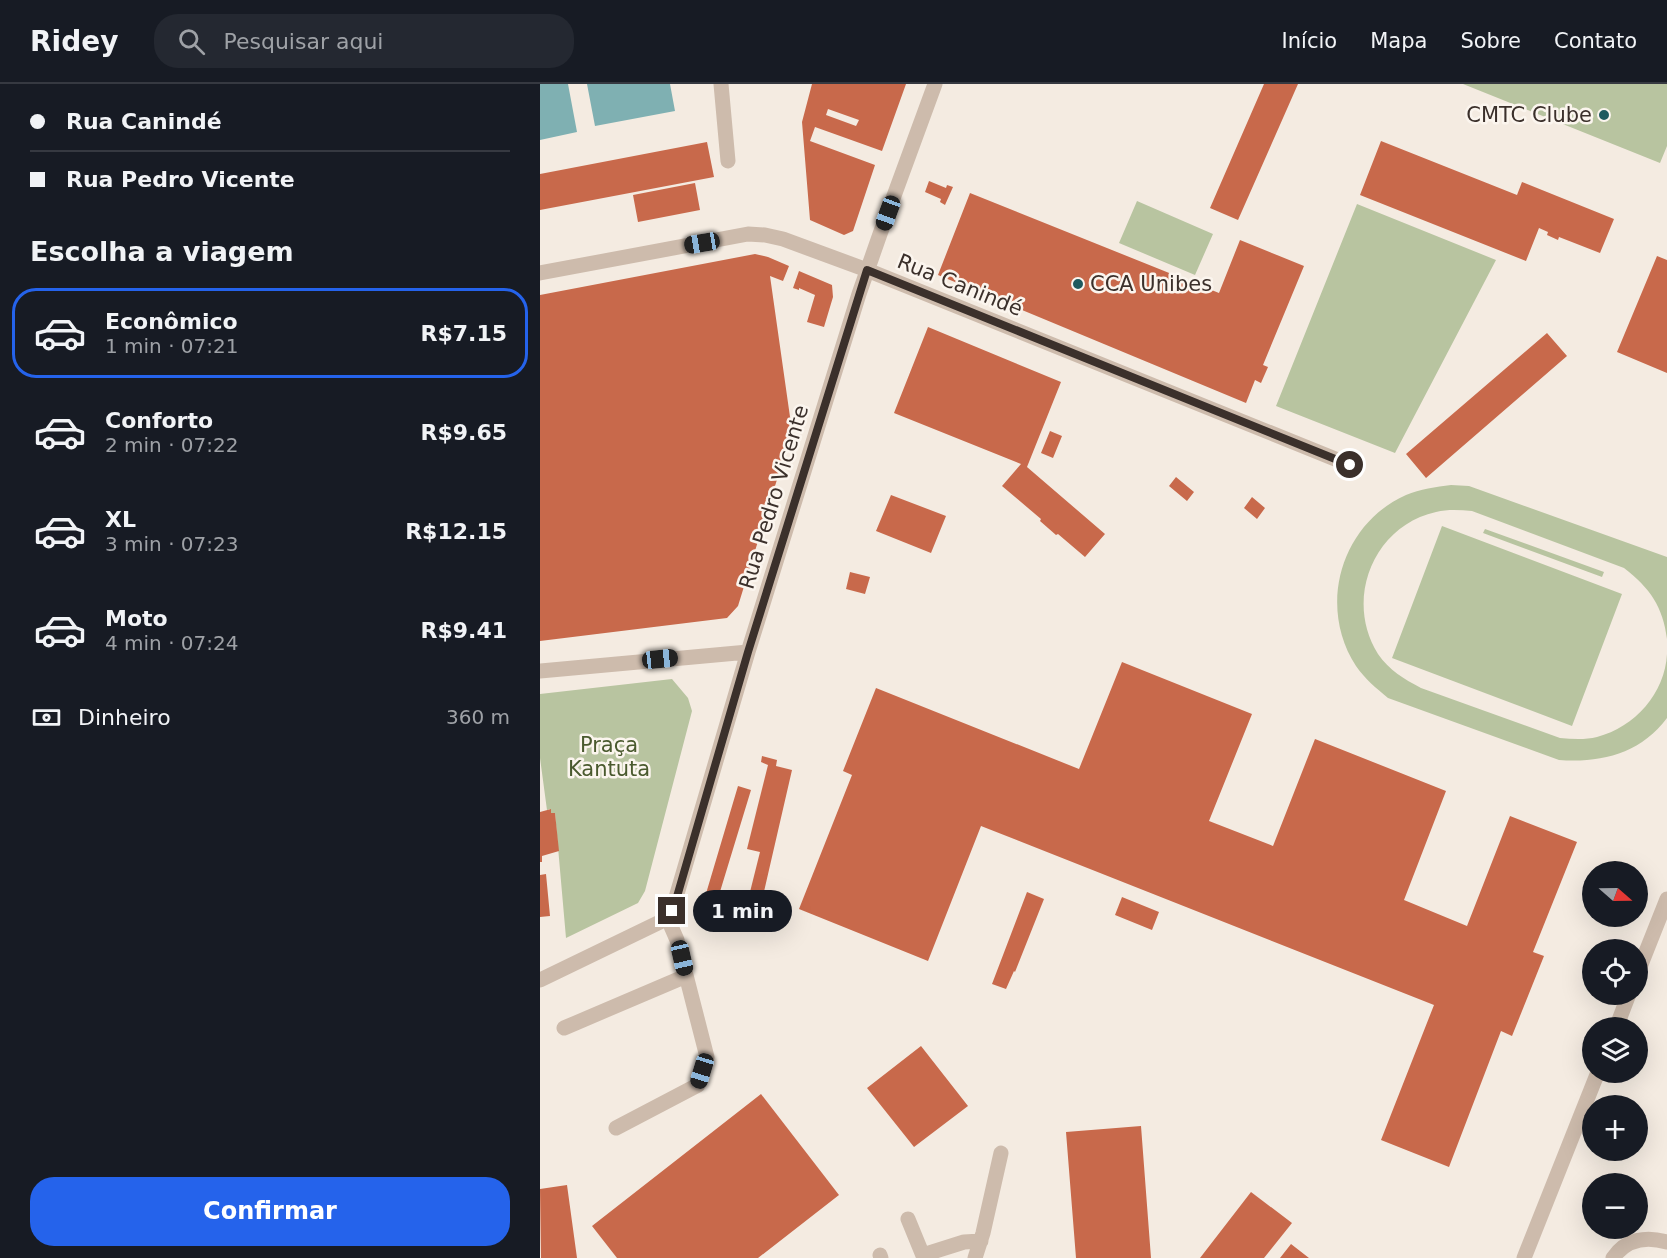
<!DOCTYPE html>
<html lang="pt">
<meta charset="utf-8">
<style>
:root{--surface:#171b24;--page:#242831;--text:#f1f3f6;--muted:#9ea1a6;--line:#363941;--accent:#2563eb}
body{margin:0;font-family:"DejaVu Sans",sans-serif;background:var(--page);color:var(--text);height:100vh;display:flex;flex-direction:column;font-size:22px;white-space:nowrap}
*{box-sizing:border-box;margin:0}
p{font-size:20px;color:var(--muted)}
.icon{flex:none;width:33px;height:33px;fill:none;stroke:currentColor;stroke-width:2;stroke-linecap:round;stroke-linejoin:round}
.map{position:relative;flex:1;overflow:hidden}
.details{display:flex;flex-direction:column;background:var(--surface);width:540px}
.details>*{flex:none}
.banner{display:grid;align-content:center;height:132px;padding:0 30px;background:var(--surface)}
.needle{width:39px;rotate:110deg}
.buttons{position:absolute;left:1042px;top:777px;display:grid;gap:12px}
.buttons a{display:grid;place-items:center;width:66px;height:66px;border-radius:50%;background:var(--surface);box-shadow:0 6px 24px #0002;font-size:30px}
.end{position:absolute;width:27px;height:27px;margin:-14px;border:8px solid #3b302b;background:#fff;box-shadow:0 0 0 3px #fff}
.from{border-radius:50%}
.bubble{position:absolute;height:42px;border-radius:21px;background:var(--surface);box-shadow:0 6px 24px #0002;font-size:20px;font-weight:700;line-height:42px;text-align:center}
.car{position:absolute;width:18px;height:36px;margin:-18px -9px;border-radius:8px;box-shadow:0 0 4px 2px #0007;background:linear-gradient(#222 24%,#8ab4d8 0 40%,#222 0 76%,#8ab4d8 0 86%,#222 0)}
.banner b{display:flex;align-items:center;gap:21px;height:57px;font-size:22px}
.banner b+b{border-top:2px solid var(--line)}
.banner i{width:15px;height:15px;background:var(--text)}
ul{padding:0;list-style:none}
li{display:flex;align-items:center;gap:18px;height:90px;margin:0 12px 9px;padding:0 18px;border:3px solid transparent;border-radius:24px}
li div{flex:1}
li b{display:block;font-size:22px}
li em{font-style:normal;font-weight:700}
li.active{border-color:var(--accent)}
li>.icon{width:54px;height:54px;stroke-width:1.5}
h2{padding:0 30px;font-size:27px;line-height:72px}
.pay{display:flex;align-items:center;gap:15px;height:66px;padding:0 30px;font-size:22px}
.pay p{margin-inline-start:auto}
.cta{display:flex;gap:12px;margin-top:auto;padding:12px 30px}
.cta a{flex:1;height:69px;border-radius:24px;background:var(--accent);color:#fff;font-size:24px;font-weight:700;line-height:69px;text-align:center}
header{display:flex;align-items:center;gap:36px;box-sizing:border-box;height:84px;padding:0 30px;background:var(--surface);border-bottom:2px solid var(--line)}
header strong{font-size:28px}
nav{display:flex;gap:33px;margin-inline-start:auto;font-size:21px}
.search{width:420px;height:54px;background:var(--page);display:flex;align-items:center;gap:15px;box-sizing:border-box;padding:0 21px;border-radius:24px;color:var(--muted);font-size:22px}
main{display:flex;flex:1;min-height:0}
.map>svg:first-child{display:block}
.green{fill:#b8c4a0}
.water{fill:#7fb0b2}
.building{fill:#c8694b;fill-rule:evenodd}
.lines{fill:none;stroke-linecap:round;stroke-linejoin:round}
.minor{stroke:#cdbbac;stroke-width:15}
.route{stroke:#3b302b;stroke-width:8}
.poi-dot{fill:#1f5a5e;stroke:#fbf5ee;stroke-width:2}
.labels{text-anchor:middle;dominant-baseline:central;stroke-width:5;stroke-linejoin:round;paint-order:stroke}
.poi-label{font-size:21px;fill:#3b302b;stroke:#fbf5ee;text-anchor:end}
.street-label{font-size:21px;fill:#3b302b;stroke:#fbf5ee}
.park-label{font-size:21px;fill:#4a5a2e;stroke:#fbf5ee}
</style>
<header>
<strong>Ridey</strong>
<div class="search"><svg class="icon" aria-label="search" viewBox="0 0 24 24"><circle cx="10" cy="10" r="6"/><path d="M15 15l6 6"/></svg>Pesquisar aqui</div>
<nav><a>Início</a><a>Mapa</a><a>Sobre</a><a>Contato</a></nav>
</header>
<main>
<section class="details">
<div class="banner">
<b><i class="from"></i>Rua Canindé</b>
<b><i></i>Rua Pedro Vicente</b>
</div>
<h2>Escolha a viagem</h2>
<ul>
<li class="active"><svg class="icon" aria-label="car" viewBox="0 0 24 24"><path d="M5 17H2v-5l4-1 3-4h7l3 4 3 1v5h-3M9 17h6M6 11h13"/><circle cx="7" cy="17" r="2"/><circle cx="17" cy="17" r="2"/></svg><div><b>Econômico</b><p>1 min · 07:21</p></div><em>R$7.15</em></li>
<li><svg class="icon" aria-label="car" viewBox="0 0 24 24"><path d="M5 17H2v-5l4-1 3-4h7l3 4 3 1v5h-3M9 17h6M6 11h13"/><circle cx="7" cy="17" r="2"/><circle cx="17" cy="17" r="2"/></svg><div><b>Conforto</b><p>2 min · 07:22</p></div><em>R$9.65</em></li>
<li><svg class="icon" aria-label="car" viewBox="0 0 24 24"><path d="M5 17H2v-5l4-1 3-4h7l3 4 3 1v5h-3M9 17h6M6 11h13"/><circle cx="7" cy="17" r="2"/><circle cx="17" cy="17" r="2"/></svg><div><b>XL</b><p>3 min · 07:23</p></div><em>R$12.15</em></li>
<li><svg class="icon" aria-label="car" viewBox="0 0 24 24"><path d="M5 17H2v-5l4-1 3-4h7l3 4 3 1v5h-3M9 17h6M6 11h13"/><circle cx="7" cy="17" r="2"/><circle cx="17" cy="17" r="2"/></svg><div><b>Moto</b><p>4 min · 07:24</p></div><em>R$9.41</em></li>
</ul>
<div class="pay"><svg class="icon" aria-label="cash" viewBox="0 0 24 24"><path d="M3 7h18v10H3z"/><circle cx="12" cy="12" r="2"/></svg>Dinheiro<p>360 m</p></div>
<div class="cta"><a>Confirmar</a></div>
</section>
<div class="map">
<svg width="1127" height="1174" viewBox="0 0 1127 1174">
<rect width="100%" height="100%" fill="#f4ebe1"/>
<path class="green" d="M923 0H1127V62L1120 79Z
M597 117 673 150 655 191 579 159Z
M817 120 956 176 855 369 736 322Z
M911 401 929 402 1127 473V555C1123 523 1110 504 1084 484L932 427C920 426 908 425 896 428 833 442 804 516 838 570 849 586 864 595 881 604L1020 654C1032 655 1045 656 1057 653 1095 643 1125 609 1127 570V634C1100 670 1061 679 1019 676L848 614C836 604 825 595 816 582 777 522 801 440 866 411 880 405 896 403 911 401Z
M902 442 1082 510 1032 642 852 574Z
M945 445 1064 488 1062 493 943 449Z
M132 595 148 614 152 627 105 807 98 819 26 854 15 729H11L10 725 7 726 0 674V610Z"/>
<path class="water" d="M0 0H28L37 48 0 56Z
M47 0H130L135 27 55 42Z"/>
<path class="building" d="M272 0H366L342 67 275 43 270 57 335 81 313 147 304 151 270 136 262 38ZM288 25 319 36 316 42 286 31Z
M724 0H758L698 136 670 124Z
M841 57 977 111 982 98 1074 135 1060 169 1019 153 1018 156 1007 151 1008 148 999 144 986 177 820 111Z
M167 58 174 93 0 126V90Z
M389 97 406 104 407 101 413 103 405 121 400 118 401 115 385 108Z
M155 99 160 126 98 138 93 111Z
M430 109 679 209 700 156 764 182 723 281 728 283 721 299 715 296 706 319 398 191Z
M215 170 228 173 249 182 243 197 230 192 252 347 198 522 187 534 0 557V211Z
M1117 172 1127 176V289L1077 268Z
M259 187 292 201 293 213 284 243 267 238 275 211 259 204V206L253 204Z
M388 243 521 298 487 383 565 450 545 473 518 450 516 451 500 437 501 435 462 402 481 380 354 329Z
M1007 249 1027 272 886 394 866 370Z
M510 347 522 352 513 374 501 369Z
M636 393 654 408 647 417 629 402Z
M351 411 406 432 391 469 336 447Z
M712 413 725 424 717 435 704 424Z
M310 488 330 493 325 510 306 505Z
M582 578 712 630 669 737 733 762 775 655 906 707 864 816 927 842 970 732 1037 758 993 868 1004 872 972 952 961 947 909 1083 841 1056 894 921 441 742 388 877 259 825 312 691 303 687 336 604 539 685Z
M222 672 237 676 236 682 252 686 220 825 209 822 207 820 220 768 207 765 228 681 221 678Z
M198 702 211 706 179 811 171 815 165 813Z
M11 725V729H15L19 767 2 772V778H0V728Z
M6 790 10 832 0 833V791Z
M487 808 504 815 475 888 474 887 466 905 452 900Z
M582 813 619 828 612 846 575 831Z
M381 962 428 1022 374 1063 327 1004Z
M221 1010 299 1111 218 1174H77L52 1142Z
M601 1042 611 1174H536L526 1048Z
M27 1101 37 1174H1L0 1105Z
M711 1108 752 1139 724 1174H660Z
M751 1160 769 1174H740Z"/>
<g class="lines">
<path class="minor" d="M181 0 188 77
M0 189 208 150 225 151 243 155 327 186 810 381
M0 587 208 568
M1098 888 1127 815
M0 896 120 838 127 833 132 827 208 568 319 210 340 150 395 0
M24 944 146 892
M1076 944 1089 910
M76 1044 158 1001 167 973 137 856 127 833
M368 1135 384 1174
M340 1171 341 1174
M383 1171 424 1158 441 1157
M435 1174 443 1149 461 1069
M984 1174 1058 988
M1073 1174C1086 1155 1106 1152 1127 1158"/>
</g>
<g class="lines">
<path class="route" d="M132 827 136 816 208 568 327 186 810 381"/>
</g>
<g class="poi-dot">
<circle cx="1064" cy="31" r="6"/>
<circle cx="538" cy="200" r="6"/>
</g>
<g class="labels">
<g class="poi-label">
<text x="1052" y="31">CMTC Clube</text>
<text x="550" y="200" text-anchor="start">CCA Unibes</text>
</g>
<g class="street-label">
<text transform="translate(420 201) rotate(22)">Rua Canindé</text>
<text transform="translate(234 413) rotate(-73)">Rua Pedro Vicente</text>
</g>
<g class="park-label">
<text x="69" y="661">Praça<tspan x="69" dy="24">Kantuta</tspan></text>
</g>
</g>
</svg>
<div class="buttons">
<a><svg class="needle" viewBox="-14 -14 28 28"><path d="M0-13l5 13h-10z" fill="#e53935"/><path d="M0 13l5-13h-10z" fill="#9ea1a6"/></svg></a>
<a><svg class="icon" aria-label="locate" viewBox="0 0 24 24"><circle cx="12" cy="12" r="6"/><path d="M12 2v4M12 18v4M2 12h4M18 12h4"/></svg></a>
<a><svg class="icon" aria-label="layers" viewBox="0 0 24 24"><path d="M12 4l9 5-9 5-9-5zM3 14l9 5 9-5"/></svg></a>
<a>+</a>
<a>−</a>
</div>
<i class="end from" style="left:810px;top:381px"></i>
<i class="end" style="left:132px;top:827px"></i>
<div class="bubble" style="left:153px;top:806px;width:99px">1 min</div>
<i class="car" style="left:348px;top:129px;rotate:200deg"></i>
<i class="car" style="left:162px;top:159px;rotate:260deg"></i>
<i class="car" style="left:120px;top:575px;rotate:84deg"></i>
<i class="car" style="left:142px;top:874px;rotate:167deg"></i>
<i class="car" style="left:162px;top:987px;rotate:197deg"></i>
</div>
</main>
